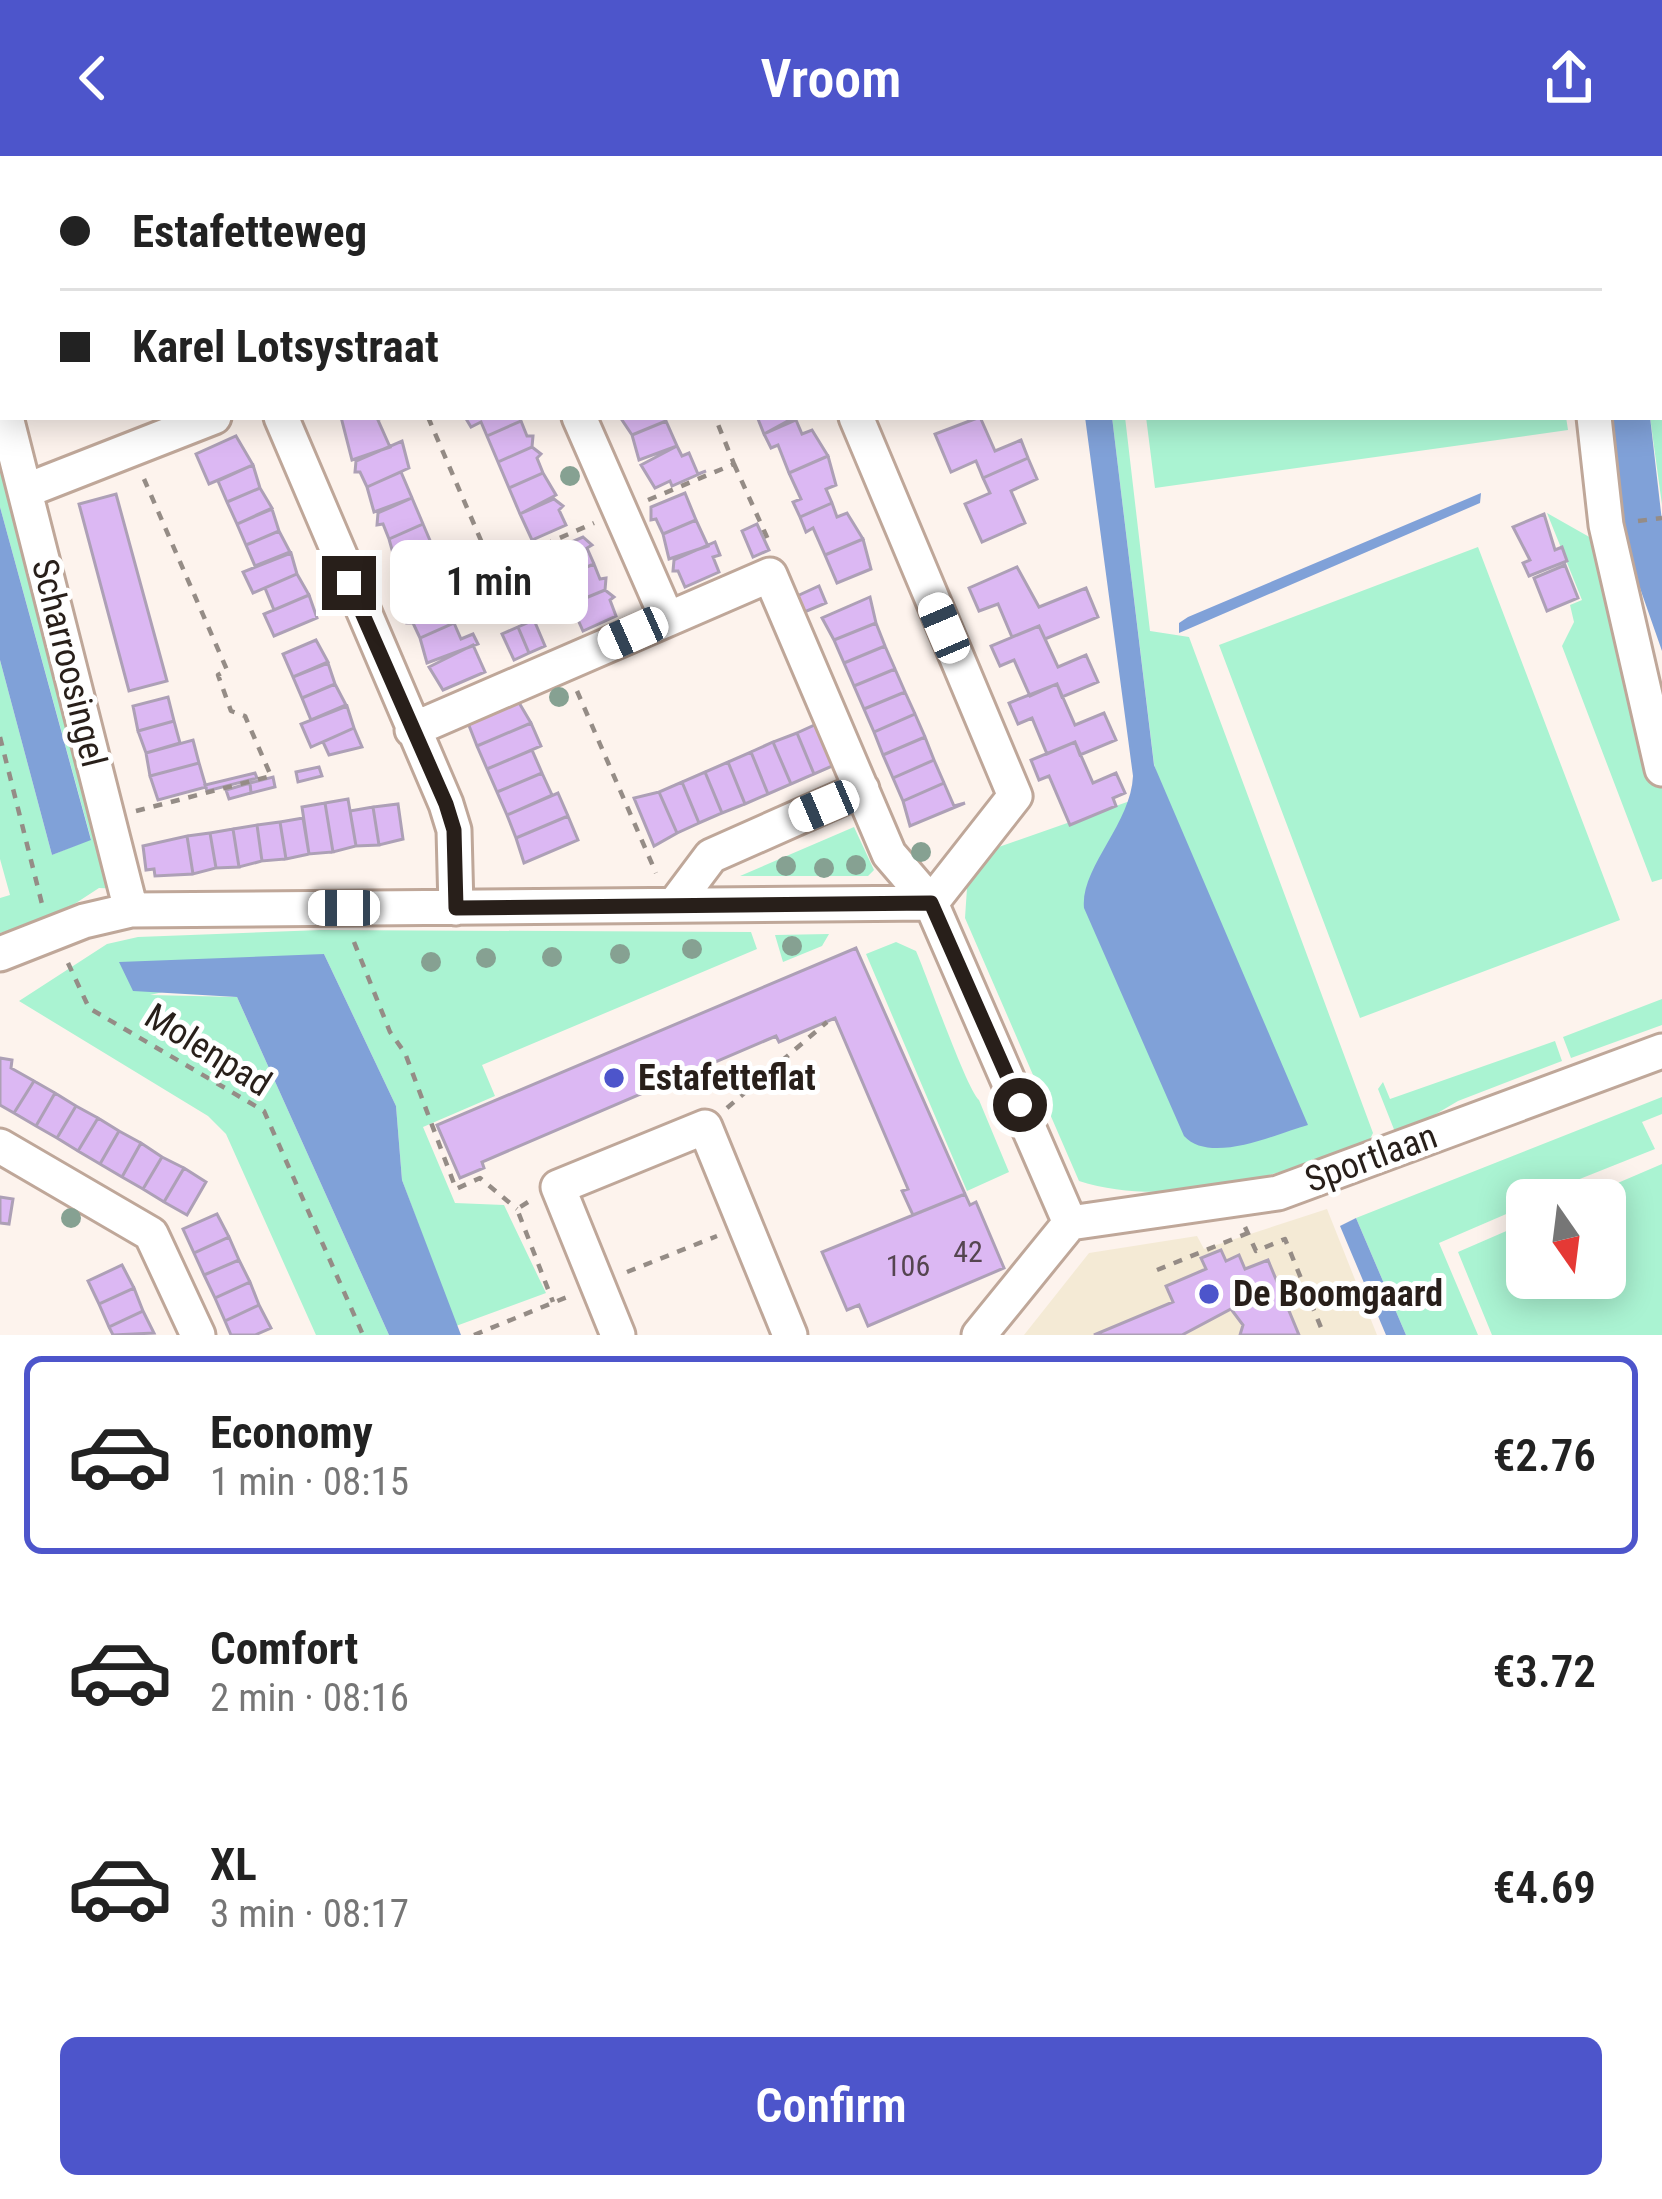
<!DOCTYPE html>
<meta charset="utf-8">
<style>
:root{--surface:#fff;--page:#f2f2f2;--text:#222;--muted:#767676;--line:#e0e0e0;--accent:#4d55cb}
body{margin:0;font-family:"Roboto Condensed",sans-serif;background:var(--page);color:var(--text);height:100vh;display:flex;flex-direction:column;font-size:45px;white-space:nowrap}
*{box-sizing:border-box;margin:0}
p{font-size:39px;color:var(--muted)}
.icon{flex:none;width:66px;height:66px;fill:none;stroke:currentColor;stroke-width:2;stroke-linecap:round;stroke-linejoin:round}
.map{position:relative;height:1179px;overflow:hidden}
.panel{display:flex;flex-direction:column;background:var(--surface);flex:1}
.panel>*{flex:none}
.hud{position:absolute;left:0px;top:0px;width:1662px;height:264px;box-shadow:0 6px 30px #0003;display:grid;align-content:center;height:264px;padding:0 60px;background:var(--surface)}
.needle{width:78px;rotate:166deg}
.controls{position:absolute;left:1506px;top:1023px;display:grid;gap:24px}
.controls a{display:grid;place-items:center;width:120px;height:120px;border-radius:18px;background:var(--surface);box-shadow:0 6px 30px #0003;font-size:60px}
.end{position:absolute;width:54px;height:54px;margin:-27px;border:15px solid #281f1a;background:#fff;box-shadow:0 0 0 6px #fff}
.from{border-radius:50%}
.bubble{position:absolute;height:84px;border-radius:18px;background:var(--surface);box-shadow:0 6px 30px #0003;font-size:39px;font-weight:600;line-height:84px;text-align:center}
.car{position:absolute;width:36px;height:72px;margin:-36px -18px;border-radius:15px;box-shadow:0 0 9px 3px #0007;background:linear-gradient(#fff 24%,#345 0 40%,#fff 0 76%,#345 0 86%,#fff 0)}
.hud b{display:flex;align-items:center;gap:42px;height:114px;font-size:45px}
.hud b+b{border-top:3px solid var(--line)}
.hud i{width:30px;height:30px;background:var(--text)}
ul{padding:21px 0 0;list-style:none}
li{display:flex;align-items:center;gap:36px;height:198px;margin:0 24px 18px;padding:0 36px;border:6px solid transparent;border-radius:18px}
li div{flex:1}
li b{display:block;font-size:45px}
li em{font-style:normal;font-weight:600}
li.selected{border-color:var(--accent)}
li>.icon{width:108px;height:108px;stroke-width:1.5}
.button{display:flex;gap:24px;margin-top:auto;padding:24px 60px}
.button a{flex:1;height:138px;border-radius:18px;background:var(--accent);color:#fff;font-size:48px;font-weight:600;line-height:138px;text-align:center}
header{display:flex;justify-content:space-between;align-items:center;height:156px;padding:0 60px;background:var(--accent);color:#fff;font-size:54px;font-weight:600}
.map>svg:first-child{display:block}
.education{fill:#f4ead5}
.green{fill:#aaf3d2}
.water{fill:#80a1d8}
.building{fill:#dcb8f3;stroke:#ada0b6;stroke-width:3}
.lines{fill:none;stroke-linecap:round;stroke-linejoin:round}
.street-casing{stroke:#bfa799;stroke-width:39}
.path{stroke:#958c86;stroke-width:4.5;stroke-dasharray:9 9;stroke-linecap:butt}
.street{stroke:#fff;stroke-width:33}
.tree{fill:#86a192}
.route{stroke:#281f1a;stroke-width:15}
.poi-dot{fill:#4d55cb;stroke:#fff;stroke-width:4.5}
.labels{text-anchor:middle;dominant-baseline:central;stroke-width:10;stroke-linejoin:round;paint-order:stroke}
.number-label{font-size:30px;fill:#554550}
.street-label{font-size:36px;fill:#281f1a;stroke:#fff}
.poi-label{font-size:36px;font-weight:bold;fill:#281f1a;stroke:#fff;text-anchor:start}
</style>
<header><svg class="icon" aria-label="back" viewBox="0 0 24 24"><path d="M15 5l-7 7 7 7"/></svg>Vroom<svg class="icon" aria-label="share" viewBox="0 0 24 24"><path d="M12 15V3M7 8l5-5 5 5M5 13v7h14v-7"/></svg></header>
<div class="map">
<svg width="1662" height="1179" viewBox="0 0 1662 1179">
<rect width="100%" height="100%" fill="#fdf3ed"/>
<path class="education" d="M0 0H249L251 3H3L1 173Z
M1327 1053 1377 1179H1024L1089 1097 1197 1080 1204 1093Z"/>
<path class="green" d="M1659 77 1662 102V349L1650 261H1659Z
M1112 261H1125L1150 475 1189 481 1373 977 1368 987C1281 1019 1171 1054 1079 1025L965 762 967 732 993 693 1130 645 1105 697 1161 632 1154 608Z
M1146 261H1566L1568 274 1155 332Z
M0 277 124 733 99 732 56 760 0 777V742L10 739 0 703V504L52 699 91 683 0 351Z
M1547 357 1607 391 1662 628V723L1652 726 1562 490 1574 466 1570 449 1582 444Z
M1478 391 1620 764 1360 862 1219 489Z
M854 671 874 714 868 720H740Z
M321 774 751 776 757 793 482 909 495 940 423 971 455 1047 504 1049 546 1137 456 1170 402 1024 396 950 324 798 150 839 237 841 389 1179H316L226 978 208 960 19 845 107 788 138 781Z
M829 778 822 790 783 806 775 779Z
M896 786 916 795C927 820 967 934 979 944L1009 1016 967 1035 866 798Z
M1662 843V869L1571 902 1563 881Z
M1555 885 1562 905 1458 945 1397 981 1378 933 1383 926 1390 943Z
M1662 941V958L1642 966 1655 993 1527 1044V1049L1439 1087 1478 1179H1406L1356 1062Z
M1662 1008V1179H1492L1458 1096 1527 1066V1122H1605V1044H1578Z"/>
<path class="water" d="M1085 261H1112L1154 609 1308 969C1275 978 1211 1009 1184 980L1084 752C1080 712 1131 668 1133 620Z
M1607 261H1650L1662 365V495L1620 375Z
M1481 337 1480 347 1179 477V467L1188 461Z
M0 351 91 684 52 699 0 504Z
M324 798 396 950 402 1024 461 1179H389L237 841 133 835 119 806Z
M1356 1062 1406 1179H1386L1340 1070Z"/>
<path class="building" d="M15 0H174L14 3Z
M329 0H410L411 3H330Z
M341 261H383L378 264 390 291 352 304Z
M465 261H519L521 265 487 280 481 266 471 271Z
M620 261H665L666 265 632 279Z
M795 261 764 278 758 263 764 261Z
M980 261 995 295 1021 284 1028 302 983 322 976 305 951 316 935 278Z
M796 264 802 278 812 274 828 300 789 317 778 289 771 292 764 278Z
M521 265 527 280H533L532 291 498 306 487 280Z
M666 265 677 290 639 304 632 279Z
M236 280 253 309 209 328 196 298Z
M402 285 409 312 367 331 360 316H355L356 305Z
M677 290 682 300 689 297 698 318 706 315 672 330 670 325 655 332 641 309Z
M532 291 541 298 537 302 543 317 509 332 498 306Z
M828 300 836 329 826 333 832 347 800 361 793 346 801 343 789 317Z
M1028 302 1037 323 1011 335 1025 367 982 386 965 348 990 337 983 322Z
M253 309 260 332 227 346 218 325Z
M401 316 412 342 374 356 367 331Z
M543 317 556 339 520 358 509 332Z
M260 332 272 352 237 368 227 346Z
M685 337 696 364 663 378 656 363 651 364V351Z
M116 338 167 525 129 535 79 348Z
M412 342 423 368 389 383 383 368 377 369 378 357Z
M554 343 563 350 559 354 566 369 532 384 520 358Z
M832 347 837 361 847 357 863 383 825 399 813 372 806 376 800 361Z
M272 353 279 375 246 389 237 368Z
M1544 358 1555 394 1562 391 1567 405 1529 420 1523 407 1530 404 1513 371Z
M696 364 708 390 669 403 663 378Z
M423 368 434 394 396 408 389 383Z
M757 368 769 394 753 401 742 375Z
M279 375 290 396 255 410 246 389Z
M583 381 592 389 587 392 594 408 560 422 548 396Z
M863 383 871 413 837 427 825 399Z
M715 386 720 399 713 401 719 416 685 431 678 415H673L674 404Z
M446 389 449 395 440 408 446 421 412 436 405 419 399 420 401 409Z
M291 397 297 418 253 437 243 416Z
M594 408 600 423 606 422 605 434 571 448 560 422Z
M1565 409 1578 442 1547 455 1534 422Z
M1017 411 1039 451 1086 432 1098 461 1045 483 1039 470 1012 481 998 448 979 455 969 432Z
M297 418 309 439 274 454 265 432Z
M819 430 826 447 802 457 795 441Z
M605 434 614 441 610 444 616 460 583 475 571 448Z
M309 439 317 462 274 480 264 458Z
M443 441 454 467 420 482 413 467H407L408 455Z
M870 441 876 467 834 484 822 462Z
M534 464 545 490 529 497 518 471Z
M454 467 461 483 473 478 478 488 427 507 420 482Z
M876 467 885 490 844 507 834 484Z
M1039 470 1058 511 1086 499 1098 526 1062 541 1057 528 1030 540 1014 504 1000 510 991 490Z
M518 471 529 497 514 504 502 478Z
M316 484 328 506 293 521 283 498Z
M473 489 485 516 443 534 429 511Z
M885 490 895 513 854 530 844 507Z
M328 507 335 528 302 542 293 521Z
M895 513 905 536 864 553 854 530Z
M335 528 346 549 311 564 302 542Z
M1057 528 1075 569 1104 557 1116 584 1080 599 1075 586 1047 598 1032 562 1018 568 1009 547Z
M905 536 915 558 874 576 864 553Z
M168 541 174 565 138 575 133 550Z
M518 545 531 567 477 590 468 567Z
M347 550 354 572 311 591 301 568Z
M915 558 925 581 883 599 874 576Z
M174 565 180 587 146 597 138 575Z
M531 567 541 590 487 613 477 590Z
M819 567 837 608 814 618 797 577Z
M354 572 362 591 329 599 323 586Z
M797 577 814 618 791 628 773 586Z
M925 581 934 604 893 622 883 599Z
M193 584 199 607 150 620 146 597Z
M773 586 791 628 768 638 751 596Z
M1075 586 1093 627 1116 617 1125 637 1113 642 1116 650 1070 669 1049 620 1039 624 1031 604Z
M532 594 542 617 497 636 487 613Z
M751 596 768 638 745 648 728 606Z
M934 604 944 627 903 645 893 622Z
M728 606 745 648 722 657 705 616Z
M199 607 206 631 158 644 150 620Z
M319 611 322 620 298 626 296 616Z
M705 616 722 657 699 667 682 626Z
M255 617 257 622 207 635 205 629Z
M542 617 552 639 507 659 497 636Z
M273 621 275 631 251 637 250 627Z
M682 626 699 667 677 677 659 636Z
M250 627 251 637 229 643 226 634Z
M944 627 954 650 965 647 910 670 903 645Z
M659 636 677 677 654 690 634 642Z
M558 637 568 660 516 682 507 659Z
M348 643 356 690 333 696 325 647Z
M325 647 333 696 309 698 302 651Z
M398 648 403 683 379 689 373 651Z
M373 651 379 689 356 690 350 655Z
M568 660 578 684 524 707 516 682Z
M303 662 309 698 286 703 280 666Z
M280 666 286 703 262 705 257 669Z
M257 669 262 705 239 711 233 673Z
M233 673 239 711 216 712 210 677Z
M210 677 216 712 193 718 187 680Z
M187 680 193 718 155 720 154 713 146 714 143 690Z
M856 792 965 1038 913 1059 902 1035 908 1033 835 862 779 886 776 880 482 1006 484 1012 460 1022 437 969Z
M0 902 12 904 11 912 34 925 14 957 0 949Z
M34 925 55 937 36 970 14 957Z
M55 937 76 950 57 982 36 970Z
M76 950 98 962 78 995 57 982Z
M98 962 119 975 100 1008 78 995Z
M119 975 141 987 122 1021 100 1008Z
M141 987 162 1001 143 1033 122 1021Z
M162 1001 184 1012 164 1046 143 1033Z
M184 1012 206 1026 187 1059 164 1046Z
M965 1038 970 1049 976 1046 1004 1112 868 1170 859 1149 847 1154 822 1096Z
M0 1041 13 1043 9 1068 0 1067Z
M217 1058 229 1081 194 1097 183 1073Z
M229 1081 239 1104 204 1119 194 1097Z
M1221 1094 1226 1105 1239 1099 1245 1113 1268 1104 1299 1179H1240L1243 1169 1231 1153 1182 1179H1094L1173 1146 1166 1130 1206 1113 1201 1102Z
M239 1104 250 1126 215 1142 204 1119Z
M122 1109 134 1132 99 1148 88 1125Z
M250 1126 259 1149 225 1165 215 1142Z
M134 1132 143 1155 109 1171 99 1148Z
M259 1149 271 1172 255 1179H231L225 1165Z
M143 1155 154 1177 113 1179 109 1171Z"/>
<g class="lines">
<defs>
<path id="street" d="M267 0 268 3
M637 0 639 3
M1563 0 1564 3
M6 261 131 754
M281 261 446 648 454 674 456 752
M579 261 667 462
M1594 261 1606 369 1662 613
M25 335 214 261
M412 574 770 419 889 698 931 747 1015 640 856 261
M675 748 711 700 862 633
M0 798 84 765 131 754 931 747 1070 1067
M0 990 151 1078 198 1179
M1070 1067 1278 1037 1662 895
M618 1179 558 1031 705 971 790 1179
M979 1179 1070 1067"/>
</defs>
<use href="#street" class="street-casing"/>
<path class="path" d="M428 261 513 459
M734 308 771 390
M648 344 734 308 715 261
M1638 365 1662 362
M395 454 594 367
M577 535 656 717
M0 581 42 748
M136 655 271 620 245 560 231 555 218 519 227 514 144 323
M354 786 390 876 405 897 456 1033 480 1022 517 1053
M68 807 89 852 264 955 363 1179
M727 952 827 866
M528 1046 517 1053 553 1146
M1245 1071 1256 1095 1285 1083 1324 1179
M1157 1114 1248 1077
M627 1116 717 1080
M474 1179 567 1141"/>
<use href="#street" class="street"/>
</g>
<g class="tree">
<circle cx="570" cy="320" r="10"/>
<circle cx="559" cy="541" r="10"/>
<circle cx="921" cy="696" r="10"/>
<circle cx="856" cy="709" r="10"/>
<circle cx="786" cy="710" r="10"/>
<circle cx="824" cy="712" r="10"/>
<circle cx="792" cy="790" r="10"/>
<circle cx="692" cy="793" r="10"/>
<circle cx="620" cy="798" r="10"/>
<circle cx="552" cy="801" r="10"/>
<circle cx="486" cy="802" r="10"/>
<circle cx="431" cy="806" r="10"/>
<circle cx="71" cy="1062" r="10"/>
</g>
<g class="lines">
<path class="route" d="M349 427 446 648 454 674 456 752 931 747 1020 949"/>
</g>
<g class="poi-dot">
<circle cx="614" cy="922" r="12"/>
<circle cx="1209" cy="1138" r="12"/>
</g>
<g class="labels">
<g class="number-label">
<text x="968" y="1095">42</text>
<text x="908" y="1109">106</text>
</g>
<g class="street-label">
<text transform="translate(69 507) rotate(76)">Scharroosingel</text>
<text transform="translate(208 894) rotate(32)">Molenpad</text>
<text transform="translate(1371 1002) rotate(-20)">Sportlaan</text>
</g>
<g class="poi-label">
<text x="638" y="922">Estafetteflat</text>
<text x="1233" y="1138">De Boomgaard</text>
</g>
</g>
</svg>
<div class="controls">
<a><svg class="needle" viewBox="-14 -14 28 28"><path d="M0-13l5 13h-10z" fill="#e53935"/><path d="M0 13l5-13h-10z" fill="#767676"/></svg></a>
</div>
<i class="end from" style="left:1020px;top:949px"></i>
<i class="end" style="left:349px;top:427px"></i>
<div class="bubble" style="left:390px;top:384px;width:198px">1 min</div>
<i class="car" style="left:944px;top:472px;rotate:337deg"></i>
<i class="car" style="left:633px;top:477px;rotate:246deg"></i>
<i class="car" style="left:824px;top:650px;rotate:247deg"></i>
<i class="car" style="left:344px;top:752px;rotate:270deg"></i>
<div class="hud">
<b><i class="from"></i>Estafetteweg</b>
<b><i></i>Karel Lotsystraat</b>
</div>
</div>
<section class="panel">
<ul>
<li class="selected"><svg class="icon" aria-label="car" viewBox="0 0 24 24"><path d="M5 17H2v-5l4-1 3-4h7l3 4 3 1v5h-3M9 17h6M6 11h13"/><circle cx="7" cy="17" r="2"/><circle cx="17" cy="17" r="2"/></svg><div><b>Economy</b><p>1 min · 08:15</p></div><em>€2.76</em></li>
<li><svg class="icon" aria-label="car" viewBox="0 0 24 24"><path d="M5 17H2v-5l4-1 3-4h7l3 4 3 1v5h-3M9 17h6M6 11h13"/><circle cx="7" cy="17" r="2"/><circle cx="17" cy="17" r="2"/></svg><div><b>Comfort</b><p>2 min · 08:16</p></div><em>€3.72</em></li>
<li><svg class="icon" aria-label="car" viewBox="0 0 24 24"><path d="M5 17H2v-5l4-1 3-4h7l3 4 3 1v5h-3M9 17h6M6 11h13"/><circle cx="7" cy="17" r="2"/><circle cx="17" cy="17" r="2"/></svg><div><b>XL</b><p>3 min · 08:17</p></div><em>€4.69</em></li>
</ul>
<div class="button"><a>Confirm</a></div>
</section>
